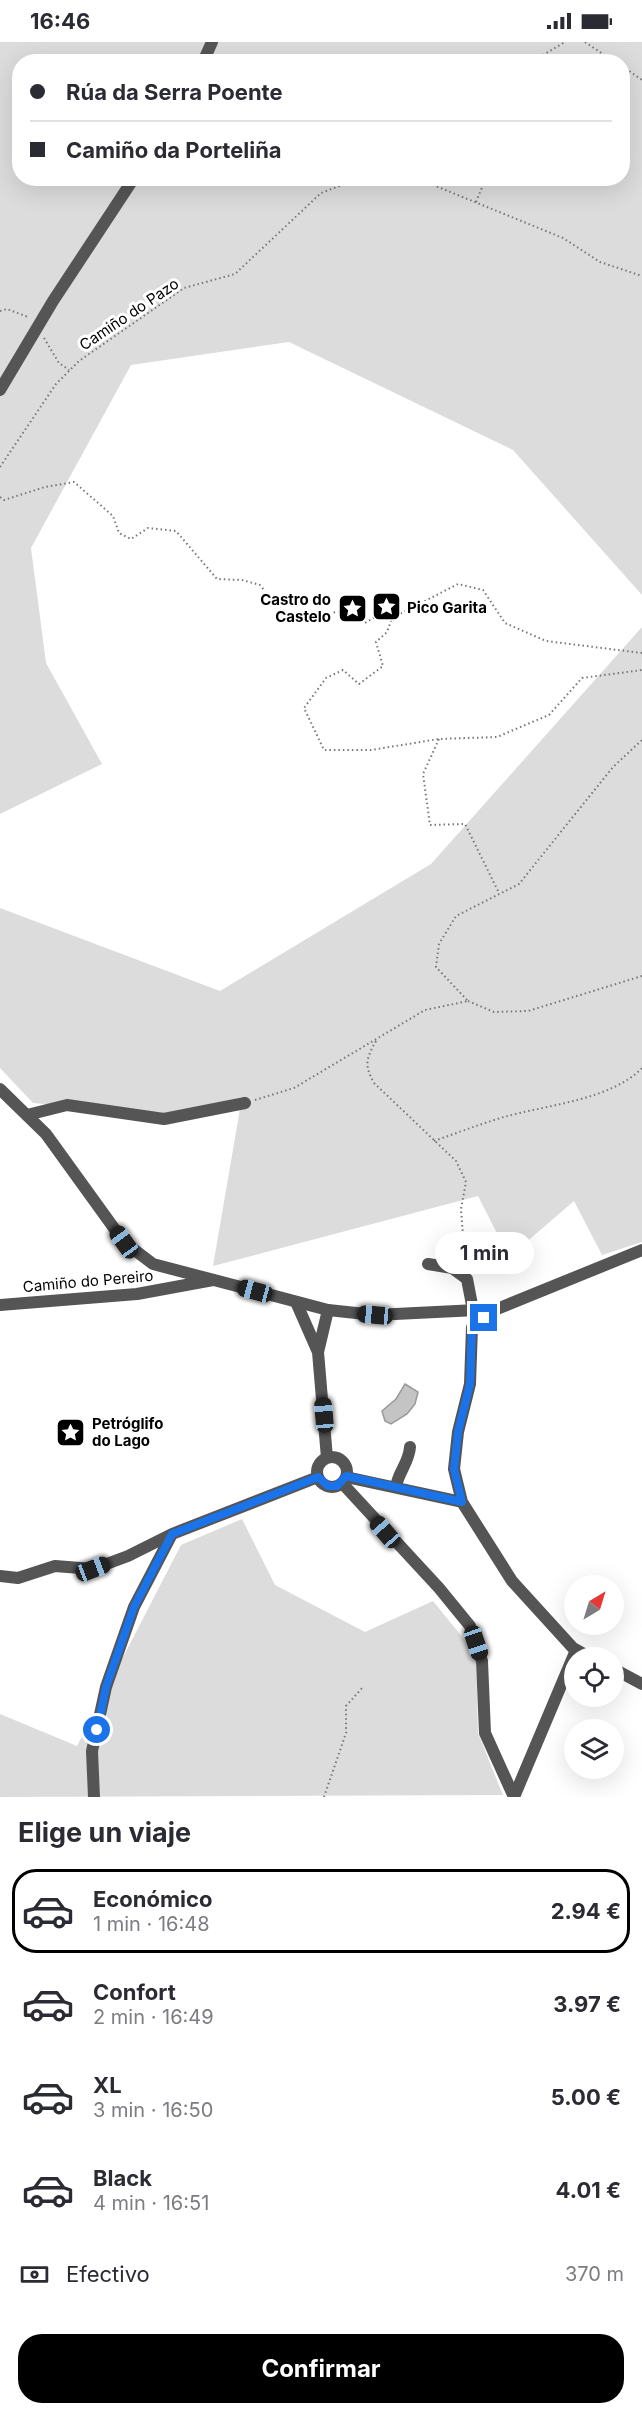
<!DOCTYPE html>
<html lang="es">
<meta charset="utf-8">
<style>
:root{--surface:#fff;--page:#f2f2f3;--text:#2b2b33;--muted:#7c7c81;--line:#e1e1e2;--accent:#000}
body{margin:0;font-family:Inter,sans-serif;background:var(--page);color:var(--text);height:100vh;display:flex;flex-direction:column;font-size:22px;white-space:nowrap}
*{box-sizing:border-box;margin:0}
p{font-size:20px;color:var(--muted)}
.icon{flex:none;width:33px;height:33px;fill:none;stroke:currentColor;stroke-width:2;stroke-linecap:round;stroke-linejoin:round}
.map{position:relative;height:1755px;overflow:hidden}
.panel{display:flex;flex-direction:column;background:var(--surface);flex:1}
.panel>*{flex:none}
.top-card{position:absolute;left:12px;top:12px;width:618px;height:132px;border-radius:24px;box-shadow:0 6px 24px #0002;display:grid;align-content:center;height:132px;padding:0 18px;background:var(--surface)}
.needle{width:39px;rotate:38deg}
.tools{position:absolute;left:564px;top:1533px;display:grid;gap:12px}
.tools a{display:grid;place-items:center;width:60px;height:60px;border-radius:50%;background:var(--surface);box-shadow:0 6px 24px #0002;font-size:30px}
.end{position:absolute;width:27px;height:27px;margin:-14px;border:8px solid #1a73e8;background:#fff;box-shadow:0 0 0 3px #fff}
.from{border-radius:50%}
.bubble{position:absolute;height:42px;border-radius:21px;background:var(--surface);box-shadow:0 6px 24px #0002;font-size:20px;font-weight:700;line-height:42px;text-align:center}
.car{position:absolute;width:18px;height:36px;margin:-18px -9px;border-radius:8px;box-shadow:0 0 4px 2px #0007;background:linear-gradient(#222 24%,#8ab4d8 0 40%,#222 0 76%,#8ab4d8 0 86%,#222 0)}
.top-card b{display:flex;align-items:center;gap:21px;height:57px;font-size:22px}
.top-card b+b{border-top:2px solid var(--line)}
.top-card i{width:15px;height:15px;background:var(--text)}
ul{padding:0;list-style:none}
li{display:flex;align-items:center;gap:18px;height:84px;margin:0 12px 9px;padding:0 6px;border:3px solid transparent;border-radius:24px}
li div{flex:1}
li b{display:block;font-size:22px}
li em{font-style:normal;font-weight:700}
li.active{border-color:var(--accent)}
li>.icon{width:54px;height:54px;stroke-width:1.5}
h2{padding:0 18px;font-size:27px;line-height:72px}
.pay{display:flex;align-items:center;gap:15px;height:66px;padding:0 18px;font-size:22px}
.pay p{margin-inline-start:auto}
.cta{display:flex;gap:12px;margin-top:auto;padding:12px 18px}
.cta a{flex:1;height:69px;border-radius:24px;background:var(--accent);color:#fff;font-size:24px;font-weight:700;line-height:69px;text-align:center}
.status{display:flex;justify-content:space-between;align-items:center;height:42px;padding:0 30px;background:var(--surface);direction:ltr}
.status svg{height:16px;fill:currentColor}
.map>svg:first-child{display:block}
.green{fill:#dcdcdc;fill-rule:evenodd}
.building{fill:#c4c4c4;stroke:#999;stroke-width:1.5}
.lines{fill:none;stroke-linecap:round;stroke-linejoin:round}
.path{stroke:#777;stroke-width:2;stroke-dasharray:1.5 3;stroke-linecap:butt}
.minor{stroke:#555;stroke-width:12}
.tertiary{stroke:#555;stroke-width:12}
.route{stroke:#1a73e8;stroke-width:8}
.labels{text-anchor:middle;dominant-baseline:central;stroke-width:6;stroke-linejoin:round;paint-order:stroke}
.street-label{font-size:15px;fill:#000;stroke:#fff}
.poi-label{font-size:15px;font-weight:bold;fill:#000;stroke:#fff;text-anchor:start}
</style>
<div class="status"><b>16:46</b><svg viewBox="0 0 49 12"><path d="M0 12V9h3v3zM5 12V6h3v6zM10 12V3h3v9zM15 12V0h3v12zM26 1h20v11H26zM47 4h2v5h-2z"/></svg></div>
<div class="map">
<svg width="642" height="1755" viewBox="0 0 642 1755">
<rect width="100%" height="100%" fill="#fff"/>
<path class="green" d="M0 0H642V553L513 408 289 300 131 323 31 506 46 621 102 722 0 772ZM20 20H622V136H20Z
M642 585V1200L602 1213 574 1159 509 1215 478 1154 213 1224 242 1055 167 1073 33 1061 0 1026V866L220 949 431 822Z
M242 1477 275 1543 365 1590 433 1559 476 1612 478 1691 503 1753 0 1755V1672L77 1704 181 1503Z"/>
<path class="building" d="M405 1342 418 1350 415 1362 407 1372 391 1382 385 1379 382 1369 396 1357Z"/>
<g class="lines">
<path class="path" d="M585 0 615 20
M531 20 565 0
M622 24 642 38
M416 136 563 196 600 220 642 234
M476 160 486 136
M0 269 7 267 28 275
M44 296 59 321 69 328
M0 425 56 342 79 319 184 246 235 232 321 151 361 136
M0 455 4 458 45 445 74 440 113 474 119 491 131 497 148 486 176 489 217 537 242 538 260 543 276 563 295 578 347 568 365 581 379 573 392 576
M642 611 546 599 505 581 483 548 458 542 392 576 387 590 376 600 383 624 359 642 343 628 326 636 304 666 324 708H371L439 697 497 695 549 673 582 636 642 628
M439 697 423 732 430 783 465 782 499 851
M468 959 494 970 528 969 642 934
M376 999C366 1017 364 1023 374 1041L456 1119 466 1140 461 1167 465 1220
M255 1058 294 1046 425 968 468 959 436 925 439 902 456 874 519 842 613 725 642 698
M434 1099C457 1091 480 1082 504 1075 546 1063 611 1058 642 1026
M324 1755 346 1691V1664L363 1645"/>
<path class="minor" d="M27 1073 67 1063 164 1077 245 1061
M428 1222 452 1226 467 1237 473 1268
M296 1260 318 1310
M0 1263 137 1252 213 1238
M497 1267 472 1285 470 1342 458 1390 454 1427 462 1460 512 1539 573 1606 591 1616
M317 1430a15 15 0 1 1 30 0a15 15 0 1 1-30 0Z
M327 1416 318 1310 328 1268
M346 1435 462 1460
M342 1441 439 1546 470 1584 482 1619 485 1691 514 1755
M396 1445C398 1430 409 1421 410 1405
M0 1534 18 1536 55 1524 93 1527 128 1514 172 1492
M614 1627 642 1642
M94 1755 92 1709 106 1645 134 1565 172 1492 318 1435
M514 1755 576 1608"/>
<path class="tertiary" d="M203 20 212 0
M0 348 53 259 134 136
M0 1047 46 1092 124 1200 153 1222 328 1268 375 1273 497 1267 642 1208"/>
</g>
<g class="lines">
<path class="route" d="M97 1688 106 1645 134 1565 172 1492 318 1435 328 1444H337L346 1434 462 1460 454 1427 458 1390 470 1342 472 1285 484 1276"/>
</g>
<defs>
<symbol id="sight-square" viewBox="-11 -11 22 22"><rect x="-9" y="-9" width="18" height="18" rx="4" fill="#000" stroke="#fff"/><path d="M0-6L1.8-2.2L6-1.7L2.9 1.2L3.7 5.4L0 3.3L-3.7 5.4L-2.9 1.2L-6-1.7L-1.8-2.2Z" fill="#fff"/></symbol>
</defs>
<g fill-rule="evenodd">
<use href="#sight-square" x="370" y="548" width="33" height="33"/>
<use href="#sight-square" x="336" y="550" width="33" height="33"/>
<use href="#sight-square" x="54" y="1374" width="33" height="33"/>
</g>
<g class="labels">
<g class="street-label">
<text transform="translate(129 272) rotate(-34)">Camiño do Pazo</text>
<text transform="translate(88 1239) rotate(-5)">Camiño do Pereiro</text>
</g>
<g class="poi-label">
<text x="331" y="557" text-anchor="end">Castro do<tspan x="331" dy="17">Castelo</tspan></text>
<text x="407" y="565">Pico Garita</text>
<text x="92" y="1381">Petróglifo<tspan x="92" dy="17">do Lago</tspan></text>
</g>
</g>
</svg>
<div class="tools">
<a><svg class="needle" viewBox="-14 -14 28 28"><path d="M0-13l5 13h-10z" fill="#e53935"/><path d="M0 13l5-13h-10z" fill="#7c7c81"/></svg></a>
<a><svg class="icon" aria-label="locate" viewBox="0 0 24 24"><circle cx="12" cy="12" r="6"/><path d="M12 2v4M12 18v4M2 12h4M18 12h4"/></svg></a>
<a><svg class="icon" aria-label="layers" viewBox="0 0 24 24"><path d="M12 4l9 5-9 5-9-5zM3 14l9 5 9-5"/></svg></a>
</div>
<i class="end from" style="left:97px;top:1688px"></i>
<i class="end" style="left:484px;top:1276px"></i>
<div class="bubble" style="left:435px;top:1190px;width:99px">1 min</div>
<i class="car" style="left:124px;top:1200px;rotate:324deg"></i>
<i class="car" style="left:255px;top:1249px;rotate:285deg"></i>
<i class="car" style="left:375px;top:1273px;rotate:275deg"></i>
<i class="car" style="left:324px;top:1373px;rotate:355deg"></i>
<i class="car" style="left:385px;top:1490px;rotate:319deg"></i>
<i class="car" style="left:93px;top:1527px;rotate:69deg"></i>
<i class="car" style="left:476px;top:1601px;rotate:161deg"></i>
<div class="top-card">
<b><i class="from"></i>Rúa da Serra Poente</b>
<b><i></i>Camiño da Porteliña</b>
</div>
</div>
<section class="panel">
<h2>Elige un viaje</h2>
<ul>
<li class="active"><svg class="icon" aria-label="car" viewBox="0 0 24 24"><path d="M5 17H2v-5l4-1 3-4h7l3 4 3 1v5h-3M9 17h6M6 11h13"/><circle cx="7" cy="17" r="2"/><circle cx="17" cy="17" r="2"/></svg><div><b>Económico</b><p>1 min · 16:48</p></div><em>2.94 €</em></li>
<li><svg class="icon" aria-label="car" viewBox="0 0 24 24"><path d="M5 17H2v-5l4-1 3-4h7l3 4 3 1v5h-3M9 17h6M6 11h13"/><circle cx="7" cy="17" r="2"/><circle cx="17" cy="17" r="2"/></svg><div><b>Confort</b><p>2 min · 16:49</p></div><em>3.97 €</em></li>
<li><svg class="icon" aria-label="car" viewBox="0 0 24 24"><path d="M5 17H2v-5l4-1 3-4h7l3 4 3 1v5h-3M9 17h6M6 11h13"/><circle cx="7" cy="17" r="2"/><circle cx="17" cy="17" r="2"/></svg><div><b>XL</b><p>3 min · 16:50</p></div><em>5.00 €</em></li>
<li><svg class="icon" aria-label="car" viewBox="0 0 24 24"><path d="M5 17H2v-5l4-1 3-4h7l3 4 3 1v5h-3M9 17h6M6 11h13"/><circle cx="7" cy="17" r="2"/><circle cx="17" cy="17" r="2"/></svg><div><b>Black</b><p>4 min · 16:51</p></div><em>4.01 €</em></li>
</ul>
<div class="pay"><svg class="icon" aria-label="cash" viewBox="0 0 24 24"><path d="M3 7h18v10H3z"/><circle cx="12" cy="12" r="2"/></svg>Efectivo<p>370 m</p></div>
<div class="cta"><a>Confirmar</a></div>
</section>
